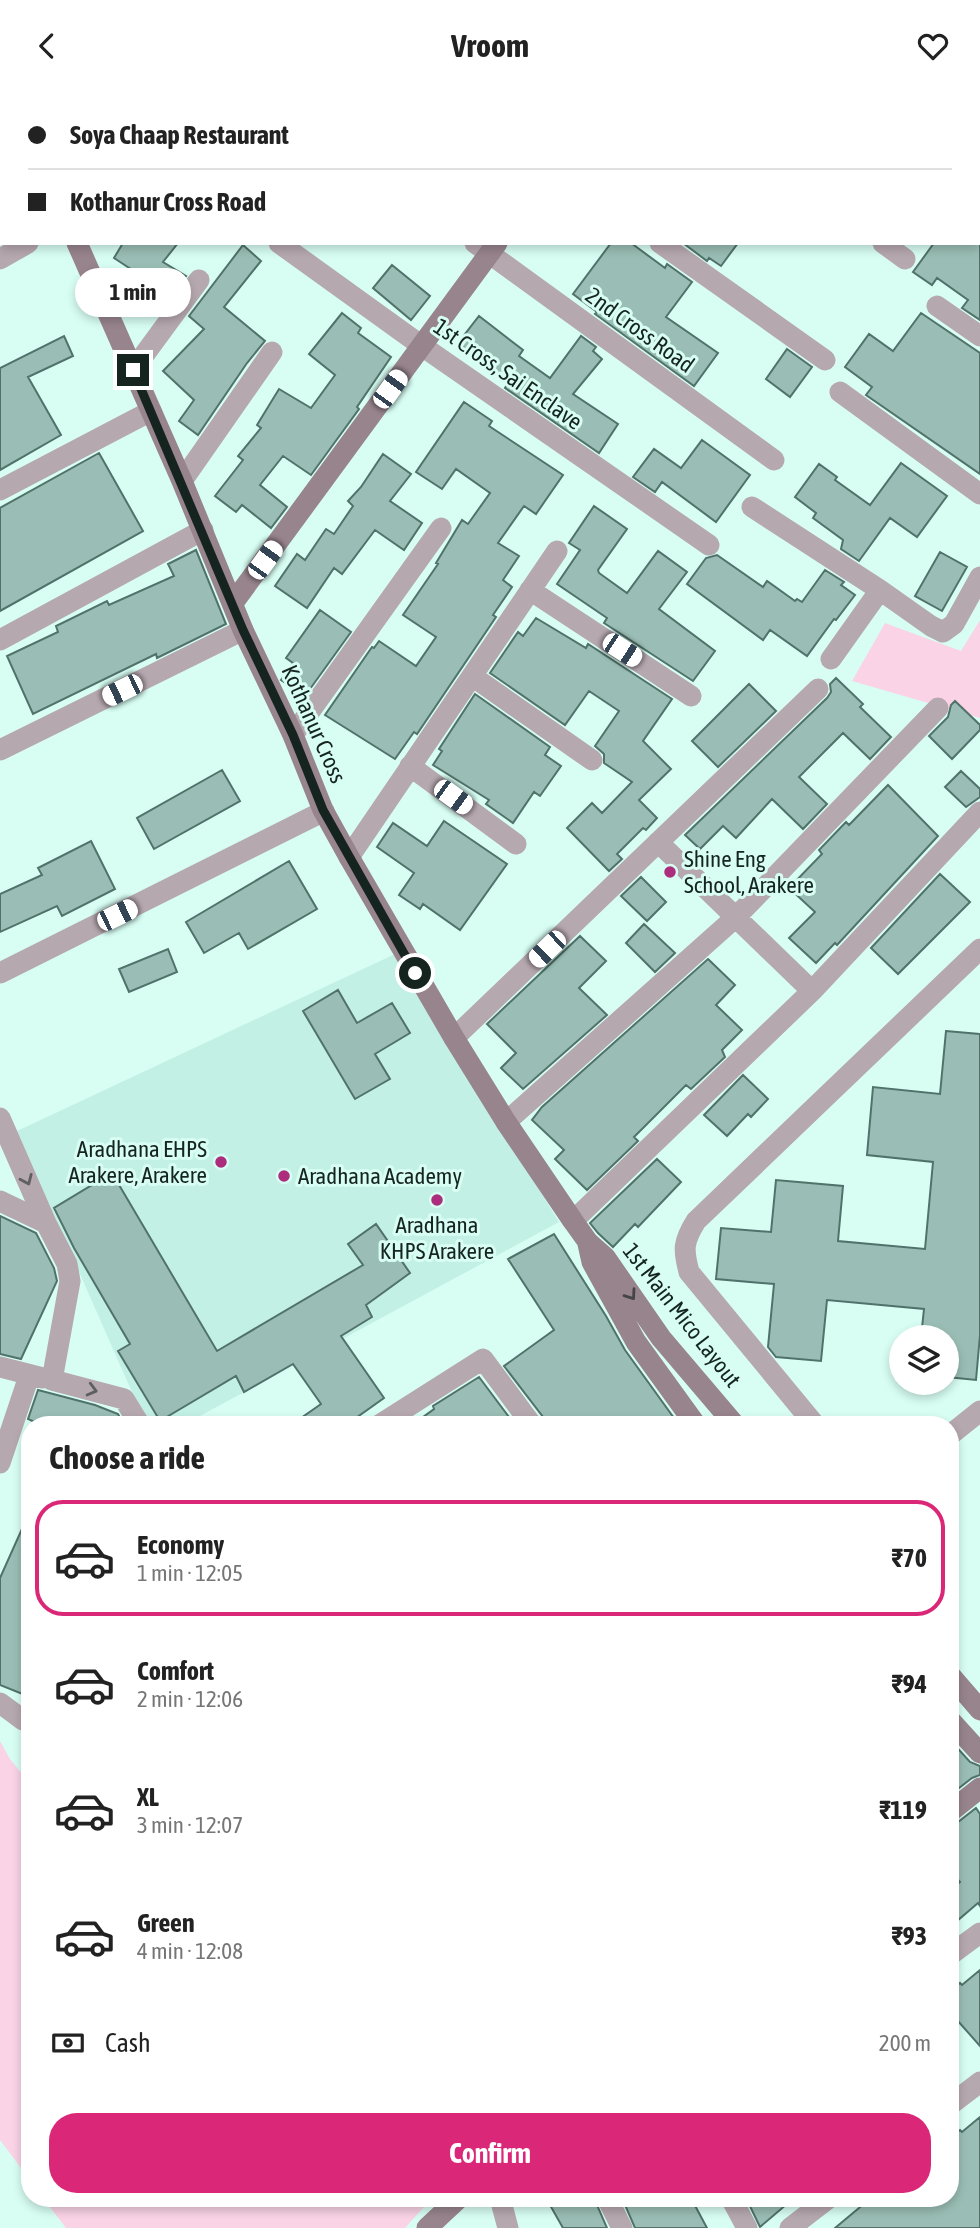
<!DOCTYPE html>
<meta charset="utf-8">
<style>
:root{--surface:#fff;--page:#f6f6f6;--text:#222;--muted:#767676;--line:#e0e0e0;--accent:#db2777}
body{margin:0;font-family:"Asap Condensed",sans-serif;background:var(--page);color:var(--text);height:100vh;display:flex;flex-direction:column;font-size:26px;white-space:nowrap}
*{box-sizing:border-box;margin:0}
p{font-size:23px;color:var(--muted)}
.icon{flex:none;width:38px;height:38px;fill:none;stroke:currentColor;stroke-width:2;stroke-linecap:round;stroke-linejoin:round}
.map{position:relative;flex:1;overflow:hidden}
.side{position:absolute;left:21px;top:1325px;width:938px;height:791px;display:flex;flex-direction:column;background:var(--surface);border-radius:28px;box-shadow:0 4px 10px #0003}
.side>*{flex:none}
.banner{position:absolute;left:0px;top:0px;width:980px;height:154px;box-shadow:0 4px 10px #0003;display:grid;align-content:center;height:154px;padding:0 28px;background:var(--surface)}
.tools{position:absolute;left:889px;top:1234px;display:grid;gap:14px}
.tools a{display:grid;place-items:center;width:70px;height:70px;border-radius:50%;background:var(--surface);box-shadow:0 4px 10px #0003;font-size:35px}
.end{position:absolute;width:32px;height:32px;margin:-16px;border:9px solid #162420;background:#fff;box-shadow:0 0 0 4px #fff}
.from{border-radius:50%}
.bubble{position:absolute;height:49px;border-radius:24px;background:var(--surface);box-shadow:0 4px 10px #0003;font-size:23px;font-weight:700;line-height:49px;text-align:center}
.car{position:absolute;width:21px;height:42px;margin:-21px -10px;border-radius:9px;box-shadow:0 0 5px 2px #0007;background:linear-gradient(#fff 24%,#345 0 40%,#fff 0 76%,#345 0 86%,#fff 0)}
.banner b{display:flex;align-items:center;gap:24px;height:66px;font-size:26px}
.banner b+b{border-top:2px solid var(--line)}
.banner i{width:18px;height:18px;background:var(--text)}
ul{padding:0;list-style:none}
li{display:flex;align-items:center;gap:21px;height:116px;margin:0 14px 10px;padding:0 14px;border:4px solid transparent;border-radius:28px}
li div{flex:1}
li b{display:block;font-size:26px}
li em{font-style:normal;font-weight:700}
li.on{border-color:var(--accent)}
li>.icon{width:63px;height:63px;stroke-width:1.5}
h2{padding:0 28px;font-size:32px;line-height:84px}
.pay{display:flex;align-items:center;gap:18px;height:77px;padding:0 28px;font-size:26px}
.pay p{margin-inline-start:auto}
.cta{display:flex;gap:14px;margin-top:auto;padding:14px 28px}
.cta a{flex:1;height:80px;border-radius:28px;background:var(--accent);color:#fff;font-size:28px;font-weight:700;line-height:80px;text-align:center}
header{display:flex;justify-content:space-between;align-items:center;height:91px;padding:0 28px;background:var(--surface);font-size:32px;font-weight:700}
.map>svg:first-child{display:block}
.built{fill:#c3f0e5}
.green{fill:#fad3e6}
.building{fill:#9abeb5;stroke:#50726a;stroke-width:2}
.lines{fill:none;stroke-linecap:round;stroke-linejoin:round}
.street{stroke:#b6a8af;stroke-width:21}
.secondary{stroke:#98848d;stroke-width:21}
.oneway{stroke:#5e5f60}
.oneway2{stroke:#444646}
.route{stroke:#162420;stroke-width:9}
.poi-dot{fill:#ac2d7c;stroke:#d8fef4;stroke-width:2.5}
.labels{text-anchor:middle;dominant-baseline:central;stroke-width:6;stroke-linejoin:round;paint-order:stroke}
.street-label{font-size:23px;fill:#162420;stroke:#d8fef4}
.poi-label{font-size:23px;fill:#162420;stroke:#d8fef4;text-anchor:start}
</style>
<header><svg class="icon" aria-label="back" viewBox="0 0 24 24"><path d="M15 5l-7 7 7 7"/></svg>Vroom<svg class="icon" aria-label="heart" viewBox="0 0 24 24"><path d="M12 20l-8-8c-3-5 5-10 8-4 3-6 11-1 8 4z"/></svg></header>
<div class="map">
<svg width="980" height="2137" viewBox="0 0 980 2137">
<rect width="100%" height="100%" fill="#d8fef4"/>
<path class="built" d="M395 863 559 1131 185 1333H146L17 1040Z"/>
<path class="green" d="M980 529V627L852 590 885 532 961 560Z
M0 1650 10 1668 30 1693V2089L0 2049Z
M43 2107H432L405 2137H66Z"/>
<path class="building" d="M123 152H178L163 171 186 185 160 220 136 205 146 188 114 167Z
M611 152H631L665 177 667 173 692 191 666 226 718 262 694 295 595 223 597 221 573 203Z
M683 152H738L721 175 709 167 707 170Z
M934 152H980V229L962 217 968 209 937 187 932 194 913 181Z
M243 154 261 170 224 216 265 250 247 272 198 344 179 330 194 309 163 280 204 238 189 225Z
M392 174 430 205 411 229 373 197Z
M342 222 361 237 358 242 391 266 357 316 359 318 311 384 283 365 260 394 287 416 271 437 242 414 236 421 215 405 243 369 238 365 261 337 257 334 279 298 311 317 335 284 309 263Z
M921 222 980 262V383L866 304 872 296 845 276 869 243 893 260Z
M479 225 523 259 519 265 550 287 581 245 596 256 593 260 602 268 573 303 618 333 599 362 505 297 509 291 458 252Z
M64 245 73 265 28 286 61 344 0 379V277Z
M787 258 812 276 790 306 766 288Z
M464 311 492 330 489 335 563 384 536 423 524 415 498 452 519 465 503 489 512 496 493 524 496 526 417 643 414 641 395 668 325 624 372 556 374 557 379 550 416 575 436 546 403 524 438 473 436 472 462 429 468 433 490 402 456 378 442 398 416 381Z
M702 349 750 384 716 431 662 391 655 401 633 386 654 358 681 377Z
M99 362 143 440 0 520V417Z
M383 363 411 383 390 410 422 432 404 459 375 439 342 483 334 477 307 517 275 495 297 463 305 469 326 438 334 443 353 415 348 410 361 396Z
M901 372 947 405 917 446 890 427 859 470 841 458 843 449 813 427 816 422 795 406 819 373 837 386 835 389 870 414Z
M594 415 627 438 598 479 599 482 627 502 658 460 687 481 659 518 715 560 693 590 604 532 607 527 557 493 580 459 569 452Z
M196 459 226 533 157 567 156 563 33 623 7 565 58 541 56 535 107 510 109 514 174 485 168 473Z
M940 461 967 476 942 520 915 505Z
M717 464 763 496 767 490 795 510 797 508 802 511 825 479 844 491 841 494 855 504 836 529 834 528 807 565 770 539 763 549 687 493 706 467Z
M320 519 351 541 305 605 281 589 293 572 286 567Z
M536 527 586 557 588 553 672 608 643 650 671 678 639 709 657 727 646 739 643 737 617 763 622 768 609 780 567 737 592 712 602 722 632 691 604 672V663L595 655 619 620 589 600 565 634 490 582 518 541 523 545Z
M836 587 863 613 860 616 891 646 870 668 843 642 799 686 827 713 803 738 772 708 736 747 723 735 700 758 685 744 827 607 831 601 830 593Z
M749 593 776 620 718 676 692 650Z
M475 603 550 656 545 664 561 675 540 705 534 701 513 732 486 713 489 709 433 674 442 660 439 658Z
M955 610 980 634V639L952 668 929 645 948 626 951 614Z
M222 679 240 710 154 758 137 727Z
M961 680 980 698V706L966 716 945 696Z
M888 694 938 745 837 854 835 852 816 872 789 847 815 821 789 797 822 763 819 759 846 731 849 734Z
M444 730 507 773 460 839 423 813 420 818 399 804 414 782 377 756 393 732 427 755Z
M91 750 115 798 62 825 57 815 0 841V803L42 784 38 777Z
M289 770 317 818 248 858 239 842 204 862 186 831Z
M940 783 970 811 898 883 871 857Z
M641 786 666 811 647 830 621 805Z
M644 833 675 862 655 881 626 852Z
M580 845 606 870 579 897 607 924 523 998 501 977 516 962 487 933Z
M168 858 177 881 129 901 119 878Z
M708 868 735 894 716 914 742 939 722 959 725 966 691 998 686 994 634 1046 638 1050 587 1099 555 1068 564 1059 532 1029 542 1016Z
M338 899 357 932 392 912 410 942 375 963 390 988 355 1008 303 920Z
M946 940 980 943V1244L976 1289 947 1286V1246H921L924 1218 827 1209 821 1270 776 1266 768 1256 774 1193 716 1188 721 1137 771 1141 776 1089 843 1095 838 1150 925 1158 933 1071 867 1064 873 996 940 1003Z
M743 984 768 1008 751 1026 748 1023 727 1045 704 1024Z
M657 1068 681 1091 638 1136 635 1133 613 1156 598 1142 590 1132Z
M112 1082 217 1260 363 1174 348 1153 376 1133 410 1182 366 1214 372 1226 341 1245 384 1307 346 1334H291L321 1313 293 1273 244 1301 236 1285 160 1330 118 1260 130 1253 74 1157 54 1117Z
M0 1125 36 1142 54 1177 57 1190 21 1268 0 1263Z
M554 1143 606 1225 625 1259 679 1334H545L543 1326 504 1275 554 1239 508 1168Z
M479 1286 515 1334H412L434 1318 433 1315Z
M38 1299 95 1314 118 1323 124 1334H41L28 1328Z
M30 1420V1606L0 1594V1487Z
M950 1649 970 1671 980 1675V1684L972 1687 950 1704Z
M976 1717 980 1723V1815L978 1812 950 1836V1800L960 1791 950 1780V1734L958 1731Z
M980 1879V1955L950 1921V1901L960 1892 962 1894Z
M980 2026V2137H835L871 2107H950V2047L960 2039 962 2041Z
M546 2107H594L607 2137H563Z
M622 2107H691L707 2137H635Z
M746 2107H794L760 2136Z"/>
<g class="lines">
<path class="street" d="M71 0 74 2
M265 0 267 2
M450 0 452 2
M674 0 677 2
M871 0 874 2
M978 80 980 81
M279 152 422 255 709 454
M475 152 774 369
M660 152 825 269
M883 152 905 168
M0 168 28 152
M937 215 980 245
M133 279 199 189
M840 301 980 403
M182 390 272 261
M0 399 151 320
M752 416 880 499 931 535 943 541 954 533 980 486
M530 499 691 605
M0 549 203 439
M831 568 880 499
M472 585 592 669
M293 644 441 437
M0 659 243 539
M410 675 516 753
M658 751 812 900
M349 766 557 460
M0 882 324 720
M454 947 818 598
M0 1027 46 1132 67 1173 70 1190 52 1289 124 1308 140 1334
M506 1031 736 826 938 617
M0 1110 46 1132
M573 1130 812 900 980 721
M0 1276 43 1287
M379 1334 483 1268 532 1334
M815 1334 689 1181C683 1158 683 1151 696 1130L980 858
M950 1344 980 1320
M0 1372 29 1285
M0 1612 23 1629H30
M950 1864 980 1842
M950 2014 980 1991
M500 2107 508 2137
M607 2107 622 2137
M731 2107 747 2137
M790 2137 829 2107"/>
<path class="secondary" d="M607 2 609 0
M0 75 2 77
M77 152 182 390 243 539 293 644 323 719 349 766 454 947 506 1031 573 1130 588 1151 605 1166 661 1247 735 1334
M233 512 497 152
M588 1153 592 1171 636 1251 696 1334
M950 1584 980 1619
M950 1629 980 1662
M950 1721 980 1697
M427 2137 459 2107"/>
</g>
<defs><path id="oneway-chevron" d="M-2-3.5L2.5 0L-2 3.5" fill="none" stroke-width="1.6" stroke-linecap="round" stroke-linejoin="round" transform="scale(1.75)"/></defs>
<g class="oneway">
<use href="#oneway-chevron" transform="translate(27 1089) rotate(66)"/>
<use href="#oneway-chevron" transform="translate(92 1299) rotate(15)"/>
</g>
<use class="oneway2" href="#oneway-chevron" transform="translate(631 1204) rotate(55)"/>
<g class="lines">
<path class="route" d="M133 279 243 539 293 644 323 719 415 882"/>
</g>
<g class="poi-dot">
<circle cx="670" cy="781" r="7"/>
<circle cx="221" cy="1071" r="7"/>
<circle cx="284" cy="1085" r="7"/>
<circle cx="437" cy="1109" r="7"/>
</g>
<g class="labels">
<g class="street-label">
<text transform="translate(640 239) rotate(36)">2nd Cross Road</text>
<text transform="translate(508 283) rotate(35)">1st Cross, Sai Enclave</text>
<text transform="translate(314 633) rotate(66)">Kothanur Cross</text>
<text transform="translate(682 1224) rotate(52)">1st Main Mico Layout</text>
</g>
<g class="poi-label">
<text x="684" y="768">Shine Eng<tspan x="684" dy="26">School, Arakere</tspan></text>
<text x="207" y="1058" text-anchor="end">Aradhana EHPS<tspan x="207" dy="26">Arakere, Arakere</tspan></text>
<text x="298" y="1085">Aradhana Academy</text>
<text x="437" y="1134" text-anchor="middle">Aradhana<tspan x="437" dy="26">KHPS Arakere</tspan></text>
</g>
</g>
</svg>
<div class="tools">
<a><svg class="icon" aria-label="layers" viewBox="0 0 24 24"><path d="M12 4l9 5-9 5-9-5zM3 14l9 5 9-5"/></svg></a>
</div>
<i class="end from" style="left:415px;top:882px"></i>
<i class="end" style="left:133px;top:279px"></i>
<div class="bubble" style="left:75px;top:177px;width:116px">1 min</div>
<i class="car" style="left:390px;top:298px;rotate:36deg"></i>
<i class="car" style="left:265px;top:469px;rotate:36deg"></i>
<i class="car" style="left:622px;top:559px;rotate:123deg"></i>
<i class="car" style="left:122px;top:599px;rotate:244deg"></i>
<i class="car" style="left:453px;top:706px;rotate:126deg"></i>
<i class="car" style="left:117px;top:824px;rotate:64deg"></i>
<i class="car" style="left:547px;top:858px;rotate:226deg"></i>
<div class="banner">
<b><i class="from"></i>Soya Chaap Restaurant</b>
<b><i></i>Kothanur Cross Road</b>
</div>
<section class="side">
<h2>Choose a ride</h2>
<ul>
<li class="on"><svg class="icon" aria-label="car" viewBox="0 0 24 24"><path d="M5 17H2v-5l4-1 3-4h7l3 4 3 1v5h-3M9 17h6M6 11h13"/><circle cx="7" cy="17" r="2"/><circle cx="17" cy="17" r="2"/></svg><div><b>Economy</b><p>1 min · 12:05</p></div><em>₹70</em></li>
<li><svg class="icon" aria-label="car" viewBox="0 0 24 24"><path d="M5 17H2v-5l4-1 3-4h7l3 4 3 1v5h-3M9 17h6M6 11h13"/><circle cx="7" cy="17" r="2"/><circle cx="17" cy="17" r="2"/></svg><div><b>Comfort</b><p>2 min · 12:06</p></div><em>₹94</em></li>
<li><svg class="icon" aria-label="car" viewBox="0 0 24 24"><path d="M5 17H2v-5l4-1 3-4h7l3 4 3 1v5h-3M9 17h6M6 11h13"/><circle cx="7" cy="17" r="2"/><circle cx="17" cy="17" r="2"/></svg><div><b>XL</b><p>3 min · 12:07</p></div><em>₹119</em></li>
<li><svg class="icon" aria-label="car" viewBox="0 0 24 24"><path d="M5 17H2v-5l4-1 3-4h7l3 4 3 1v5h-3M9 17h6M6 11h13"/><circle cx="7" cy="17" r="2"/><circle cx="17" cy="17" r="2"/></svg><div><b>Green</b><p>4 min · 12:08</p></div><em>₹93</em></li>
</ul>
<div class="pay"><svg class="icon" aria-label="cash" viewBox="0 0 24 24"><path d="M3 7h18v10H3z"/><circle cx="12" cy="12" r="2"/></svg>Cash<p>200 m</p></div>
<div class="cta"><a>Confirm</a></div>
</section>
</div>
